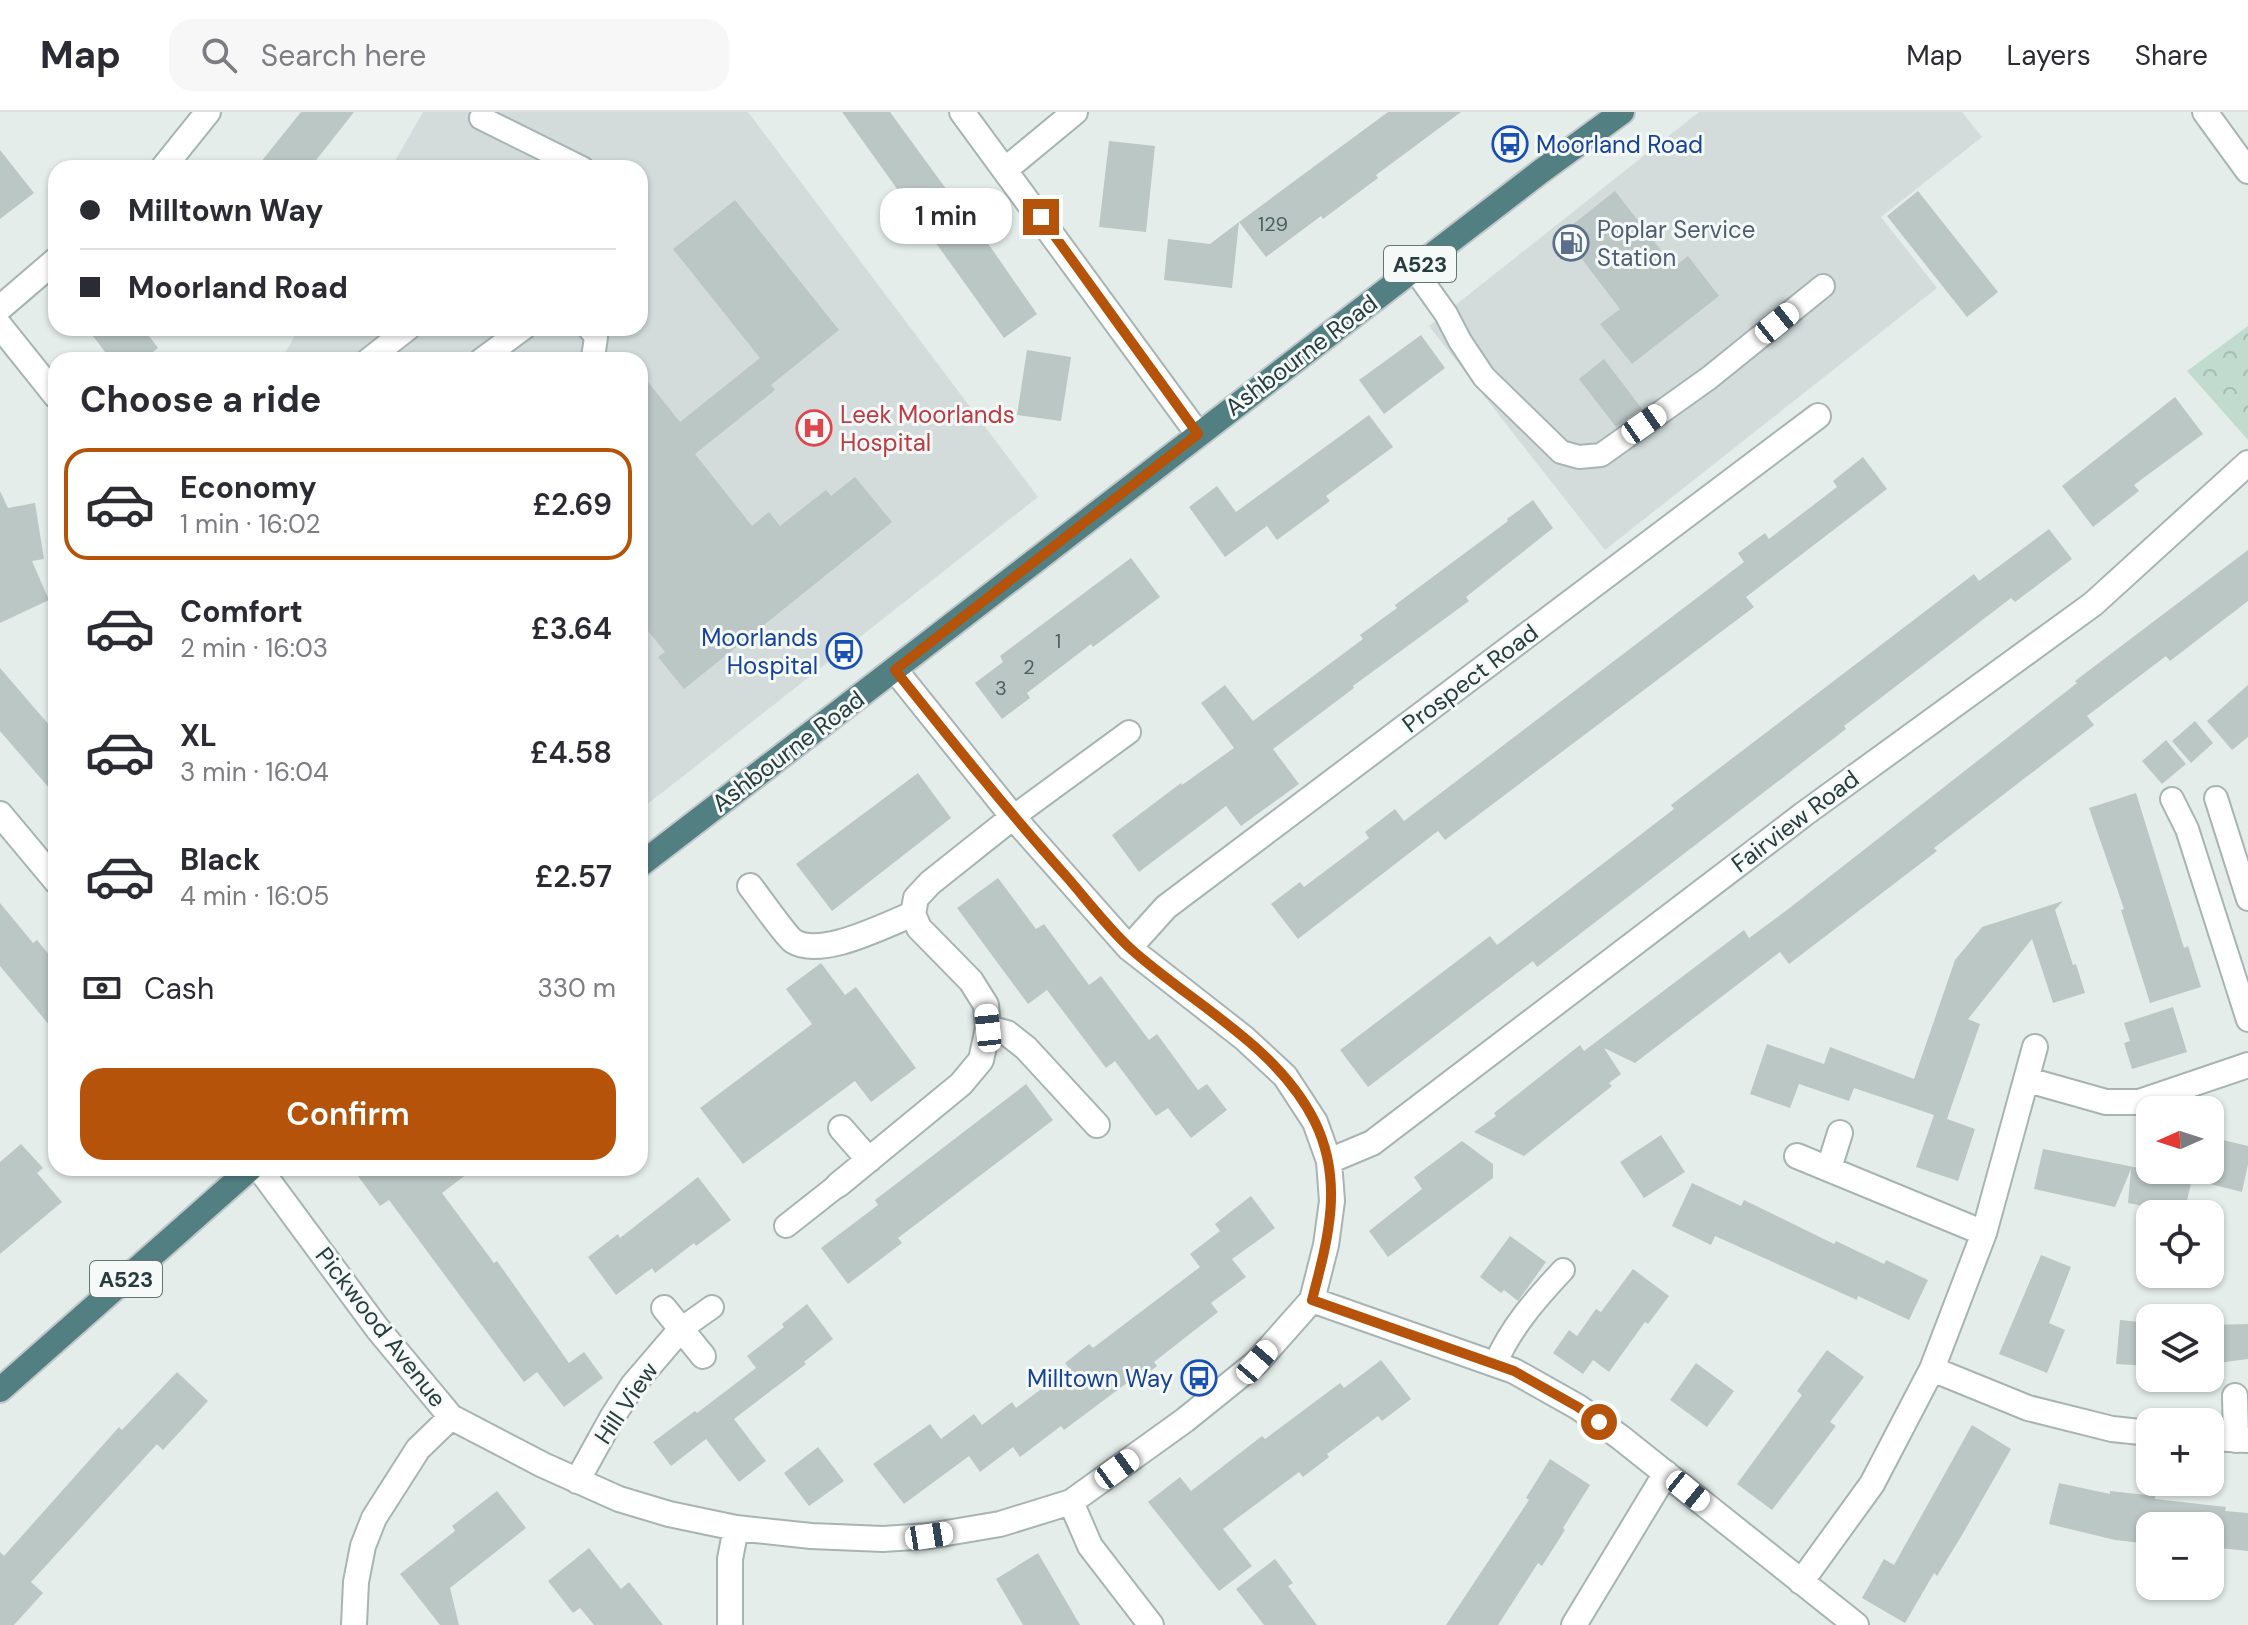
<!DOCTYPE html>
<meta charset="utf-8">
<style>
:root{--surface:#fff;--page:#f7f7f7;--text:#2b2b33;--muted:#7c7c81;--line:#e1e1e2;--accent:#b45309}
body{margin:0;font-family:"DM Sans",sans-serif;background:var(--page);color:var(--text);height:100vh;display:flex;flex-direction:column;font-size:30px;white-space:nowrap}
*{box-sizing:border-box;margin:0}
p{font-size:26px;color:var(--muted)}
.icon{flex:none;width:44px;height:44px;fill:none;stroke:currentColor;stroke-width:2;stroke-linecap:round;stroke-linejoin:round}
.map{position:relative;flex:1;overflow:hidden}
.drawer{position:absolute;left:48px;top:240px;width:600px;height:824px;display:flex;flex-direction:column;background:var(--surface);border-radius:24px;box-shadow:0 2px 6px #0004}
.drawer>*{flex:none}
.guide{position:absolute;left:48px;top:48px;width:600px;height:176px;border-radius:24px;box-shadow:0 2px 6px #0004;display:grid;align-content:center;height:176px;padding:0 32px;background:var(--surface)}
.needle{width:52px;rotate:267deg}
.controls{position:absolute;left:2136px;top:984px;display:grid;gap:16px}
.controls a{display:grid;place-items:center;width:88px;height:88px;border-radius:16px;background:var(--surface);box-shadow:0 2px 6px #0004;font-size:40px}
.end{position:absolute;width:36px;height:36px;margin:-18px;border:10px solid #b45309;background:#fff;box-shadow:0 0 0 4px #fff}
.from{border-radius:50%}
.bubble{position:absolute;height:56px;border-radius:24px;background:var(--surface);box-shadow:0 2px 6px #0004;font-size:26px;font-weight:600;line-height:56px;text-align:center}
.car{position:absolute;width:24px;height:48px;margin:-24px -12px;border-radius:10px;box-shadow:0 0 6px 2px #0007;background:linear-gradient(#fff 24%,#345 0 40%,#fff 0 76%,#345 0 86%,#fff 0)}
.guide b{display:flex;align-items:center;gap:28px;height:76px;font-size:30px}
.guide b+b{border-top:2px solid var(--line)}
.guide i{width:20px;height:20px;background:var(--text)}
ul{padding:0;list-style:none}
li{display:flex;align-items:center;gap:24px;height:112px;margin:0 16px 12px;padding:0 16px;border:4px solid transparent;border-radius:24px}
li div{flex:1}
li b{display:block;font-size:30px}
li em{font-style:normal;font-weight:600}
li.active{border-color:var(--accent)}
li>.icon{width:72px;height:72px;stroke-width:1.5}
h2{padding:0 32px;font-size:36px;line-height:96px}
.pay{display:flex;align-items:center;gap:20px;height:88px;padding:0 32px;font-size:30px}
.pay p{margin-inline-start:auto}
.primary-button{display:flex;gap:16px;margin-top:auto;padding:16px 32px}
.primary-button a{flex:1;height:92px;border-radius:24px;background:var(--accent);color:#fff;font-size:32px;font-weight:600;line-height:92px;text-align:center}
header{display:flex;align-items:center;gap:48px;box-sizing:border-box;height:112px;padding:0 40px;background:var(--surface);border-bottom:2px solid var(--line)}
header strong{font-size:38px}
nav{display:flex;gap:44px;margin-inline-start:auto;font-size:28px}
.search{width:560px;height:72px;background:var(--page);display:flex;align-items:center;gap:20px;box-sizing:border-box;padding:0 28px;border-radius:24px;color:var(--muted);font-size:30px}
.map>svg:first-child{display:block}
.built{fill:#d3dcdb}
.forest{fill:url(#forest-crowns)}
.building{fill:#bbc7c5}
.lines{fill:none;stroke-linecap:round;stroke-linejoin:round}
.service-casing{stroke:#a8b4b3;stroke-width:26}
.minor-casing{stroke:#a8b4b3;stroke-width:28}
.trunk-casing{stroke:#c2c8c9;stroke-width:28}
.service{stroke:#fff;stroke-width:22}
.minor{stroke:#fff;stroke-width:24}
.trunk{stroke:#527f82;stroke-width:24}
.route{stroke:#b45309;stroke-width:10}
.labels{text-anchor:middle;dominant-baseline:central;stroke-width:6;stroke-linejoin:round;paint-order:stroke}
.number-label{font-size:20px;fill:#4b5f5f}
.shield{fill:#f5f9f8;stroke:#647575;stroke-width:2}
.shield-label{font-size:22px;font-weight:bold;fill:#263c3d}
.transit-label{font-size:24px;fill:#164399;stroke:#f5f9f8;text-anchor:end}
.service-label{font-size:24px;fill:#4e5e75;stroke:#f5f9f8;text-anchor:start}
.street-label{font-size:24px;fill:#263c3d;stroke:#f5f9f8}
.health-label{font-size:24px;fill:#be3a42;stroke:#f5f9f8;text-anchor:start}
</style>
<header>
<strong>Map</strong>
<div class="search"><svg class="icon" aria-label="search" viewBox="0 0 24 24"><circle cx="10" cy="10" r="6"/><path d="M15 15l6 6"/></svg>Search here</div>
<nav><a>Map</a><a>Layers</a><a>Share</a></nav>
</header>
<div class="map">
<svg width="2248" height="1513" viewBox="0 0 2248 1513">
<defs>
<pattern id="forest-crowns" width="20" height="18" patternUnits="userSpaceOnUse" patternTransform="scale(2)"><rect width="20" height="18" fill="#c1dbcf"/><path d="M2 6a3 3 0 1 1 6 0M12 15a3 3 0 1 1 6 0" fill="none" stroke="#a6bdb3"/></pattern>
</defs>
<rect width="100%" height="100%" fill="#e5edeb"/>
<path class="built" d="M423 0H748L1038 385 640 698V248H281L299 216H640V56H391Z
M1699 0H1962L1982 25 1881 105 1937 176 1605 438 1429 214Z"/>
<path class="forest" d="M2248 214V328L2187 259Z"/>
<path class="building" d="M301 0H354L310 56H256Z
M842 0H890L960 96 962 94 1037 202 1004 226Z
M1388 0H1461L1376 63 1378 66 1323 107 1321 104 1266 145 1239 110Z
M1109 29 1155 34 1146 120 1099 115Z
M0 38 34 81 0 107Z
M1615 79 1674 155 1688 144 1719 184 1632 252 1600 212 1620 197 1562 121Z
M1918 79 1998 180 1967 205 1887 104Z
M735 88 839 218 771 273 775 278 695 342 752 414 769 400 780 414 826 378 831 384 855 365 892 410 684 577 658 545 665 540 640 509V260L680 310 760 246 673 137Z
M1239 110 1232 176 1164 168 1168 127 1210 132Z
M87 216H143L158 236 143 248H111Z
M1421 223 1445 256 1384 302 1359 268Z
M1027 238 1071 245 1061 309 1017 303Z
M1604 247 1642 297 1616 315 1579 267Z
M2175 285 2203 322 2134 373 2139 379 2093 415 2062 374Z
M1369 303 1393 335 1326 384 1330 389 1277 428 1267 414 1225 445 1189 395 1217 374 1236 400Z
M1863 345 1887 377 1746 485 1754 495 1445 728 1438 719 1298 827 1271 792 1300 770 1304 775 1369 726 1365 720 1395 697 1404 709 1744 450 1738 441 1765 421 1769 427 1837 375 1833 369Z
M0 379 8 396 35 391 44 447 32 449 49 488 0 511Z
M1533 388 1553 416 1466 485 1469 489 1353 574 1354 576 1273 637 1299 672 1241 714 1226 694 1139 760 1112 723 1181 671 1182 673 1234 636 1201 591 1225 573 1253 609 1363 527 1360 523 1397 496 1395 493 1508 409 1507 407Z
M2049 417 2072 447 2015 490 2011 486 1925 552 1844 614 1846 617 1537 855 1533 849 1368 975 1340 938 1490 824 1497 833 1674 697 1671 693 1974 462 1979 469Z
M2248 438V489L2170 549 2166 544 2087 604 2094 613 1934 736 1937 739 1814 833 1789 852 1780 840 1635 951 1604 936 1621 962 1609 971 1612 974 1524 1044 1474 1020 1496 1004 1494 1001 1580 933 1584 939 1744 818 1749 826 1787 798 2077 571 2075 569Z
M1131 446 1160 485 1093 535 1091 532 1027 581 1030 586 1002 607 975 571 1003 550 1000 544Z
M0 556 56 621V684L0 619Z
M2248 573V625L2232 638 2207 609Z
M2195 609 2213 631 2191 651 2172 629Z
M2166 628 2186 652 2162 672 2142 649Z
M918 661 951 706 832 799 796 752Z
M2136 681 2184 836 2188 834 2201 875 2150 891 2121 798 2124 797 2089 696Z
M998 766 1036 817 1044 812 1089 873 1101 864 1149 928 1157 922 1198 978 1207 972 1227 998 1191 1026 1168 996 1156 1004 1115 949 1106 956 1047 878 1028 892 957 796Z
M2063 789 2055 798 2073 853 2076 852 2085 881 2053 891 2032 827 1968 907 1980 912 1947 1007 1975 1017 1958 1069 1916 1055 1934 1003 1854 976 1849 989 1799 972 1790 996 1750 982 1767 932 1824 952 1830 935 1914 967 1955 848 1982 815Z
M0 791 33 831 37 828 56 851V921L0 854Z
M821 851 845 883 856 875 916 956 871 990 855 969 743 1052 700 996 812 912 786 877Z
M2173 895 2187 940 2132 957 2124 931 2130 929 2124 911Z
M1026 972 1053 1008 898 1126 902 1131 848 1172 821 1136 878 1093 875 1088Z
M1661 1023 1685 1060 1644 1086 1620 1050Z
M2210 1025 2248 1034V1052L2242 1080 2210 1072Z
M1462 1029 1493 1052V1066L1388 1145 1369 1119 1422 1077 1414 1065Z
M21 1032 43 1056 37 1061 62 1090 0 1142V1050Z
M2043 1037 2149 1058H2194L2184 1102 2128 1091 2131 1057 2115 1095 2034 1077Z
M352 1056H475L442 1081 494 1151 497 1149 569 1251 584 1240 603 1266 564 1295 537 1260 524 1270 389 1088 380 1094Z
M698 1065 731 1108 696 1134 694 1131 655 1161 652 1156 616 1183 588 1145 618 1122 620 1126Z
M1692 1071 1741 1094 1744 1088 1834 1132 1836 1129 1884 1152 1886 1148 1928 1168 1909 1208 1858 1184 1857 1188 1715 1124 1711 1133 1672 1114Z
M1251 1084 1275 1116 1232 1147 1246 1165 1211 1191 1218 1200 1154 1250 1157 1254 1134 1272 1131 1268 1064 1318 1061 1314 1020 1345 1013 1335 980 1360 969 1344 904 1392 873 1352 930 1312 941 1327 974 1302 982 1313 1012 1290 1016 1296 1069 1256 1065 1251 1089 1232 1093 1236 1200 1155 1190 1142 1220 1119 1215 1112Z
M1510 1124 1546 1150 1518 1189 1504 1178 1501 1181 1480 1165Z
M2041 1143 2071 1155 2049 1211 2065 1218 2047 1261 1999 1242Z
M1633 1157 1669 1184 1648 1212 1645 1210 1609 1260 1593 1248 1583 1262 1553 1241 1569 1218 1577 1224 1596 1197 1601 1200Z
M807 1192 833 1227 804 1250 806 1252 734 1307 766 1349 739 1370 706 1327 671 1354 653 1330 695 1299 697 1301 756 1256 747 1244 784 1215 782 1212Z
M2120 1208 2150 1211V1254L2116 1252Z
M2248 1212V1247L2210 1252V1213Z
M1827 1238 1864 1265 1830 1310 1836 1314 1772 1398 1737 1372 1802 1283 1797 1279Z
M1381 1248 1411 1287 1382 1309 1378 1304 1327 1342 1329 1345 1303 1365 1299 1360 1223 1417 1252 1454 1219 1479 1148 1390 1180 1365 1191 1379 1262 1324 1265 1327 1340 1271 1344 1276Z
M1696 1251 1734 1279 1707 1315 1670 1288Z
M177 1260 208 1289 163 1338 157 1332 31 1470 43 1481 14 1513H0V1440L4 1444 119 1315 122 1318Z
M1972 1313 2011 1337 1962 1423 1937 1464 1934 1461 1905 1511 1862 1486 1884 1447 1894 1453Z
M818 1335 844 1369 809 1394 784 1361Z
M1550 1347 1590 1373 1563 1416 1565 1418 1542 1454 1538 1451 1498 1513H1446L1529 1388 1526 1386Z
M2059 1371 2110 1382V1379L2155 1384V1387L2226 1395 2225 1399 2248 1401V1439L2210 1435V1414H2150L2149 1432 2115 1428 2049 1412Z
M497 1379 526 1416 450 1476 459 1513H440L400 1462 455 1419 452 1414Z
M589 1436 621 1477 629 1470 663 1513H594L580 1496 573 1501 548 1469Z
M1038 1441 1080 1513H1023L996 1467Z
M1275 1447 1293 1471 1288 1474 1317 1513H1264L1236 1477Z"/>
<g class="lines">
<defs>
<path id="service" d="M481 6 582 56
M1414 157 1446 202 1460 229 1484 265 1561 340 1579 345 1601 343 1709 266 1823 174
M589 216 596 225 593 246 591 248
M368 248 409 216
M481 248 524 216
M2216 686 2248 787
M2172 687 2187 717 2248 908
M1013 705 1129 620
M786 1114 838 1073
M681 1217 712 1195
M1495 1252C1511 1215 1536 1187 1563 1158"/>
<path id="minor" d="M962 0 1198 322
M2205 0 2248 59
M163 56 208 0
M1006 57 1075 0
M0 196 56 148
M0 214 56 284
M0 702 56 769
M750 774C758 784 785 823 793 829 821 847 885 813 913 802
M1129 836 1166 795 1818 304
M988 916 1007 921 1026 936 1097 1013
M2028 968 2106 990H2139L2248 953
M841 1016 869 1048
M1797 1044 1984 1121
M1329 1049 1372 1031 1804 702 2093 492 2248 351
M259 1056 377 1216 451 1305 543 1353 619 1387 669 1402 736 1416 811 1424 883 1427 929 1424 1000 1412 1071 1390 1185 1308 1257 1250 1312 1188 1326 1133 1332 1089 1329 1049 1315 1010 1285 964 1244 926 1129 836 1013 705 895 558
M1829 1056 1840 1021
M838 1073 961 972 981 948 988 916 986 893 971 869 919 816 913 802 916 786 930 771 1013 705
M1312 1188 1514 1259 1578 1295 1620 1325 1856 1513
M664 1196 703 1244
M1932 1257 2028 1296 2112 1317 2150 1321
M2235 1284 2236 1328
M2210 1326 2248 1328
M577 1369 613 1304 633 1273 681 1217
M1071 1390 1090 1434 1151 1513
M1801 1470 1872 1372 1932 1257 1984 1121 2035 935
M354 1513 356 1470 363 1434 374 1406 418 1337 451 1305
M730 1513V1447L736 1416
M1574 1513 1666 1361"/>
<path id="trunk" d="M640 753 1540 60 1622 0
M0 1278 251 1056"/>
</defs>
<use href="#service" class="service-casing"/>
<use href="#minor" class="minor-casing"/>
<use href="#trunk" class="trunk-casing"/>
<use href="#service" class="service"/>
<use href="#minor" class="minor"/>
<use href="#trunk" class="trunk"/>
</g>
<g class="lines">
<path class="route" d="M1041 105 1198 322 895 558C951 628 1006 697 1066 764 1087 788 1107 815 1131 837 1192 892 1277 933 1315 1010 1344 1070 1328 1127 1312 1188L1514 1259 1578 1295 1599 1310"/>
</g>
<defs>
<symbol id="bus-ring" viewBox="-11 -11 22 22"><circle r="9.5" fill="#f5f9f8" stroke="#1a4fb4" stroke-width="1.5"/><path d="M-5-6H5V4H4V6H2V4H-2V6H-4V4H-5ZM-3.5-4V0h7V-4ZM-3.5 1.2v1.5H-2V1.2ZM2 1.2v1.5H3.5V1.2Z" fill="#1a4fb4"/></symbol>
<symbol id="fuel-ring" viewBox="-11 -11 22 22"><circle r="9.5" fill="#f5f9f8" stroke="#5c6f8a" stroke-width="1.5"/><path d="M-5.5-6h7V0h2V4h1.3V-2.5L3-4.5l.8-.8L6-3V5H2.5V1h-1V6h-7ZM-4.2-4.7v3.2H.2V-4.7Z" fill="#5c6f8a"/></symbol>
<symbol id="hospital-ring" viewBox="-11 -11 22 22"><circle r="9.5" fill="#f5f9f8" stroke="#e0444e" stroke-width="1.5"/><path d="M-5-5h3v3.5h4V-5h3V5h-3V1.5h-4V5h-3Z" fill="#e0444e"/></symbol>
</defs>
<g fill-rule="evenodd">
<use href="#bus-ring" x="1490" y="12" width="40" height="40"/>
<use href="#fuel-ring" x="1551" y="111" width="40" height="40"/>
<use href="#hospital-ring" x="794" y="296" width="40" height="40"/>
<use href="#bus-ring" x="824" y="519" width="40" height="40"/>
<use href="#bus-ring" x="1179" y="1246" width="40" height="40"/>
</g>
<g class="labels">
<g class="number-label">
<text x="1273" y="112">129</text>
<text x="1058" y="529">1</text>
<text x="1029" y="555">2</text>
<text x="1001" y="576">3</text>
</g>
<g class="shield">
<rect x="1384" y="134" width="72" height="36" rx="6"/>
<rect x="90" y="1149" width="72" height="36" rx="6"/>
</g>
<g class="shield-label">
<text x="1420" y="152">A523</text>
<text x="126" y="1167">A523</text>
</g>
<g class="transit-label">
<text x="1536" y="32" text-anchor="start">Moorland Road</text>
<text x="818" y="525">Moorlands<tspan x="818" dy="28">Hospital</tspan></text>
<text x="1173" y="1266">Milltown Way</text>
</g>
<g class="service-label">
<text x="1597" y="117">Poplar Service<tspan x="1597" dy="28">Station</tspan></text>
</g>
<g class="street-label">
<text transform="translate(1301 243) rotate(-37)">Ashbourne Road</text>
<text transform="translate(1470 566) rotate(-37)">Prospect Road</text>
<text transform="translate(788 639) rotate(-37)">Ashbourne Road</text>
<text transform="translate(1795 709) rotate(-37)">Fairview Road</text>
<text transform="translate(381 1215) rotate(52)">Pickwood Avenue</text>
<text transform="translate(626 1291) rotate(-56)">Hill View</text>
</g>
<g class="health-label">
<text x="840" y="302">Leek Moorlands<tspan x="840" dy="28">Hospital</tspan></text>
</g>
</g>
</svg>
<div class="controls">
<a><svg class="needle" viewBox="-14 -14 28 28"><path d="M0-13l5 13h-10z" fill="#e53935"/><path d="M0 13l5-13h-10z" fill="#7c7c81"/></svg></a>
<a><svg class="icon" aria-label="locate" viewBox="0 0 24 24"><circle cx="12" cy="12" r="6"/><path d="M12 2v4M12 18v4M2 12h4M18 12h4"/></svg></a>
<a><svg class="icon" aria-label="layers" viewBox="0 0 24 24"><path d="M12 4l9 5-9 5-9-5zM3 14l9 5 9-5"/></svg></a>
<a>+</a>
<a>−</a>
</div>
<i class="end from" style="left:1599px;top:1310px"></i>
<i class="end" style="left:1041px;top:105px"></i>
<div class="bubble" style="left:880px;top:76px;width:132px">1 min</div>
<i class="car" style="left:1777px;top:211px;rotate:51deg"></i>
<i class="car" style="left:1644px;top:312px;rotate:55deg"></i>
<i class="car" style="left:988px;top:916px;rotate:354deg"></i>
<i class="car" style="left:1257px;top:1250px;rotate:41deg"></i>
<i class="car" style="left:1117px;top:1357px;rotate:54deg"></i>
<i class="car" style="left:1688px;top:1379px;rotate:129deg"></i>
<i class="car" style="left:929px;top:1424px;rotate:81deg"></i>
<div class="guide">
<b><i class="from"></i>Milltown Way</b>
<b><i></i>Moorland Road</b>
</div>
<section class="drawer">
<h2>Choose a ride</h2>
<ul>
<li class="active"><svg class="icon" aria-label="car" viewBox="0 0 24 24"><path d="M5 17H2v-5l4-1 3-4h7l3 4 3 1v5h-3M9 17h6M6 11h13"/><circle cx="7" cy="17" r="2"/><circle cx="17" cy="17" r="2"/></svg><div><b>Economy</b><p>1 min · 16:02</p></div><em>£2.69</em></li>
<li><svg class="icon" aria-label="car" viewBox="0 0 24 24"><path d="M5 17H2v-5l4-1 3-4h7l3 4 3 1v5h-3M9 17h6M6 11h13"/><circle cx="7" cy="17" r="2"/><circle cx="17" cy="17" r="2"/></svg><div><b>Comfort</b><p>2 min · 16:03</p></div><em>£3.64</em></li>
<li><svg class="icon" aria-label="car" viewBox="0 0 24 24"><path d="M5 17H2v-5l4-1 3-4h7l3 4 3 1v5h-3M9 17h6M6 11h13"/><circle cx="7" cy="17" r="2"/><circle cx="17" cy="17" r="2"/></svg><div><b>XL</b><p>3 min · 16:04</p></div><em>£4.58</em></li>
<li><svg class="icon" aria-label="car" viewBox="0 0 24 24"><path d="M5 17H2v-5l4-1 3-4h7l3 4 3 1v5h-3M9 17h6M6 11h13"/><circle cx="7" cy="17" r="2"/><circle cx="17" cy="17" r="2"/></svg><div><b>Black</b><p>4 min · 16:05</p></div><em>£2.57</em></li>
</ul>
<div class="pay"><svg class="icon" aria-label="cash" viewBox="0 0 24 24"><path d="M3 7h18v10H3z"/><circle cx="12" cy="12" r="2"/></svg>Cash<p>330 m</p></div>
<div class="primary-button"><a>Confirm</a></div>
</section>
</div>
